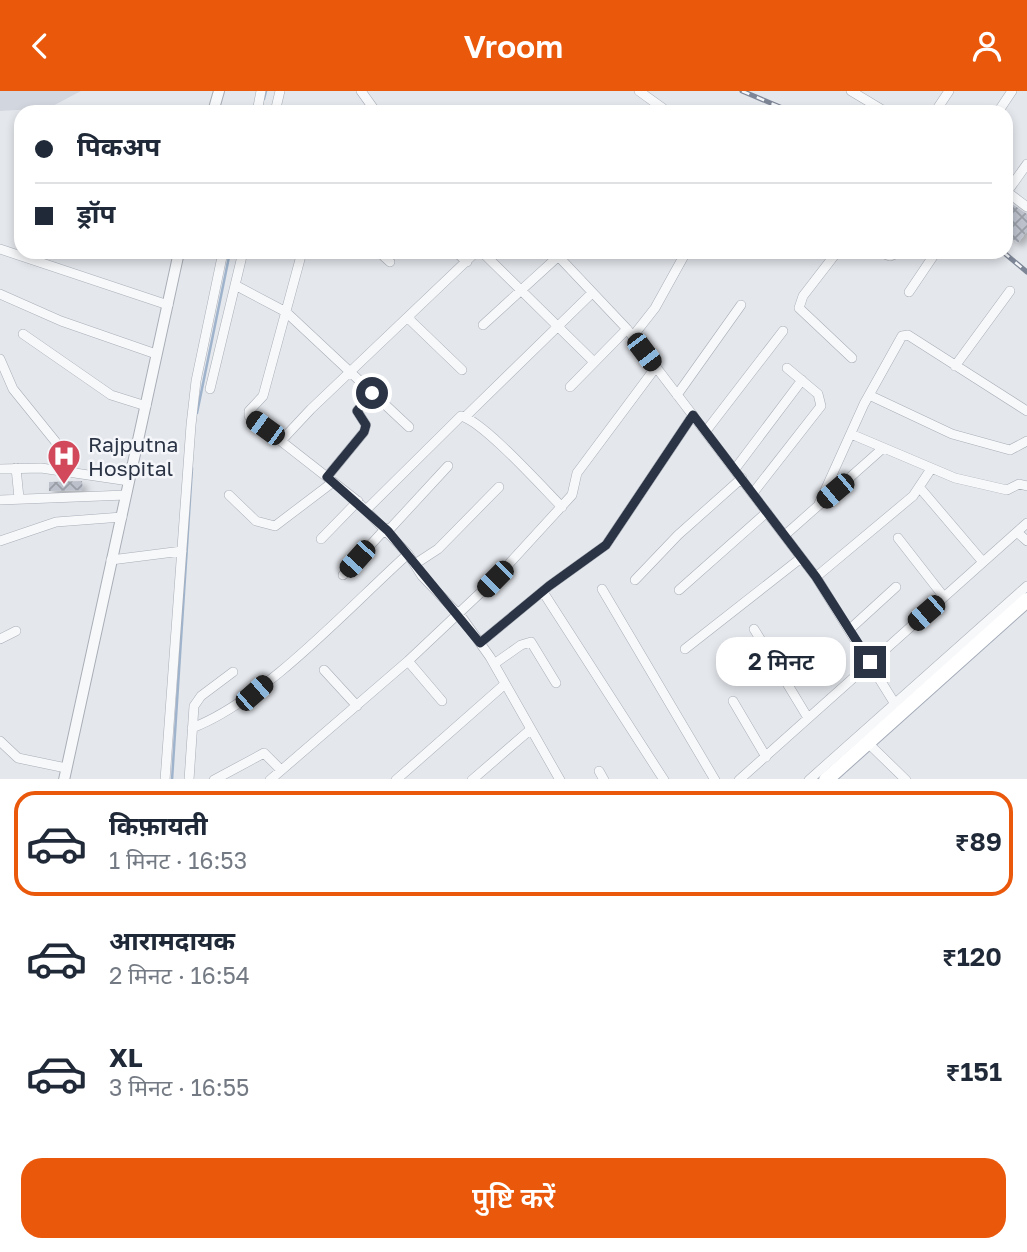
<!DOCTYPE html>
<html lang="hi">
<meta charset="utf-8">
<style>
:root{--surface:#fff;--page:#f2f2f3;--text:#1f2937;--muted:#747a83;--line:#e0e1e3;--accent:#ea580c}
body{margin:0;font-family:"Golos Text","Noto Sans Devanagari",sans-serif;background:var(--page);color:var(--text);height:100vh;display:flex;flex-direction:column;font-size:26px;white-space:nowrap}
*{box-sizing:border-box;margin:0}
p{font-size:23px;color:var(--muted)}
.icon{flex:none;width:38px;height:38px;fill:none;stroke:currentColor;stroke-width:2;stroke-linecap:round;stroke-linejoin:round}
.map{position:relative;height:688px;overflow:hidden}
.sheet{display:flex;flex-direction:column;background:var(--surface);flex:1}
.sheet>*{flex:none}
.top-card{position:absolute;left:14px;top:14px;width:999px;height:154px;border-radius:21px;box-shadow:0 4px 10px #0003;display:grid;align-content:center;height:154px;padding:0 21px;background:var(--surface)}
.end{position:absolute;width:32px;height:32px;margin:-16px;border:9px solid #2b3445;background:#fff;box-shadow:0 0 0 4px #fff}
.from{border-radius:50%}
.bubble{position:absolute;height:49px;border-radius:21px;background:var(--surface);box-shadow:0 4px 10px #0003;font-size:23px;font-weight:600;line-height:49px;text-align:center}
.car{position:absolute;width:21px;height:42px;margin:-21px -10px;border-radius:9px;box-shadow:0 0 5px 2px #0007;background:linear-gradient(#222 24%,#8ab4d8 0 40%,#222 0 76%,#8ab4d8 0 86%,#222 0)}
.top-card b{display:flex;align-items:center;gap:24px;height:66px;font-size:26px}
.top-card b+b{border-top:2px solid var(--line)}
.top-card i{width:18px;height:18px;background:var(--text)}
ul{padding:12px 0 0;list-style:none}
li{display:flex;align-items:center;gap:21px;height:105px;margin:0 14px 10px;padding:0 7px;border:4px solid transparent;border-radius:21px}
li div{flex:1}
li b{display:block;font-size:26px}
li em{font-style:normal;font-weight:600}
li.current{border-color:var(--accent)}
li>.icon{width:63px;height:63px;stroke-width:1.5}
.cta{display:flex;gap:14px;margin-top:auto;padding:14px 21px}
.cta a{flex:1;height:80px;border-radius:21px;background:var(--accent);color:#fff;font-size:28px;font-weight:600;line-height:80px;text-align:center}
header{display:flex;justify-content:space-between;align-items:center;height:91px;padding:0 21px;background:var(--accent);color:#fff;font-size:32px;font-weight:600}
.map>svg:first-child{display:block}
.built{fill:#d2d6de}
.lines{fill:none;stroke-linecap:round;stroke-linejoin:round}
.stream{stroke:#9fb4cc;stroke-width:2.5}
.building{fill:url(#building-cross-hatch);filter:url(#shadow)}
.minor-casing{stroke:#a9aeb7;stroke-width:10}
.tertiary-casing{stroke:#a9aeb7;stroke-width:12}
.primary-casing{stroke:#a3abb8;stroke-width:16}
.minor{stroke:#f7f8fa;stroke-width:9}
.tertiary{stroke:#f7f8fa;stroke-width:10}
.primary{stroke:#fff;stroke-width:14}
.rail-casing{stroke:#7d8696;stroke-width:5}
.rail{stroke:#f4f6f9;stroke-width:2.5;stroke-dasharray:8;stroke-linecap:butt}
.route{stroke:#2b3445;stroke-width:9}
.labels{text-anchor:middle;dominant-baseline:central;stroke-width:5;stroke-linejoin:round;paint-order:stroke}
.poi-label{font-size:21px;fill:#2b3445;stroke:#f4f6f9;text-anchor:start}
</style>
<header><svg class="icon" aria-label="back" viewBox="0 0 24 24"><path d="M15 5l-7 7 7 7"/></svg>Vroom<svg class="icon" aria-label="person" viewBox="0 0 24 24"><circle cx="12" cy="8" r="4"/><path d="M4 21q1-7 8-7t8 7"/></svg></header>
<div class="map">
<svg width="1027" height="689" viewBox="0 0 1027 689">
<defs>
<pattern id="building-cross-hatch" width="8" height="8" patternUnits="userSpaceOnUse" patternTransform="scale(1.75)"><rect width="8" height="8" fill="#bbc0ca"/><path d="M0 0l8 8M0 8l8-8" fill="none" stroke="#989da6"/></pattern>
<filter id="shadow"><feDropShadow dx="4.5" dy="4.5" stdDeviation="3.5" flood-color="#0004"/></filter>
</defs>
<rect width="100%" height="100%" fill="#e4e7ec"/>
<path class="built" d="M0 0H81L49 17 0 20Z"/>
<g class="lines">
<path class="stream" d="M264 8 266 0
M197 322 230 161
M172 689 192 377"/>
</g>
<path class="building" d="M1006 109 1027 123V140L1018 152 1006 143Z
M82 390 83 399 49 400V391Z"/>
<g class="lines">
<defs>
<path id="minor" d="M361 0 376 21
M639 0 668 21
M851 0 886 21
M257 21 261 0
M275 21 280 0
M935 21 949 0
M998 21 1012 0
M1006 100 1027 116
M1007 101 1027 73
M0 158 168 214
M302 161 263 305 249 320V325L355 408 408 463 422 485 463 528 490 566 560 689
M379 161 390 171
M456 161 467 171
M482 161 594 271
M837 161 803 205 799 217 852 267
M879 161 890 165 900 161
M558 165 627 238 816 486 895 613
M235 194 286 221 409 336
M909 201 936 161
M0 203 61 230 156 263
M409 228 462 279
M483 234 563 161
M23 243 111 304 146 315
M633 245 655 217 686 161
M0 268 13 298 55 350 67 380
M955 275 1010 200
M570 296 627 238
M210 298 243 161
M677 304 741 214
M869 304 952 343 1010 359 1027 350
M465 326 592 202
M706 340 783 240
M851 343 955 387 1007 399 1019 393 1027 395
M281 350 311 318 476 161
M16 377 19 407
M0 378 41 377 129 390
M735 378 802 289
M327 386 364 341 366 334 357 320 372 302
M920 397 983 471
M753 402 821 315 818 303 787 277
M229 404 256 430 275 435 333 391
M0 409 126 404
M818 415 864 313 902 245 908 244 1027 320
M366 419 461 325C483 330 543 397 562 416
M388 440 448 375
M1017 441 1027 450
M785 444 882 358
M898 447 944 506
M321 448 358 410
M0 450 56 431 122 426
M111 469 182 460
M415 473 438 458 499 396
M343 484 386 437
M816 486 913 405 931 378
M635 489 678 444 742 387
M602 498 715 689
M679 499 767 421
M543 501 664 689
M754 538 808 627
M850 538 896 496
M0 548 16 540
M480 552 549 495 606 454 693 324
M685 558 801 467
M408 570 442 610
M494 573 521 554 531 551 556 592
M324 579 357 615
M733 610 766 666
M192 637C265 609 349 516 408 463
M0 650 18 667 66 677
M868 652 906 689
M599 680 604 689
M165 689 191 334 196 290 223 161
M189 689 194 615 201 605 233 581
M214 689 264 662 281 679
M270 689 408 570 495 488 572 404 577 382 656 276
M396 689 505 593
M472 689 531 638
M739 689 1027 432
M809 689 1027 495"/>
<path id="tertiary" d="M213 21 219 0
M64 689 179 161"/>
<path id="primary" d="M826 689 1027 509"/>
</defs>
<use href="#minor" class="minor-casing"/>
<use href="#tertiary" class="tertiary-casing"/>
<use href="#primary" class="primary-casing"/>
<use href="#minor" class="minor"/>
<use href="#tertiary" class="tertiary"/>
<use href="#primary" class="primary"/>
<defs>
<path id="rail" d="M742 0 792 21
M1003 161 1027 181"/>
</defs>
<use href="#rail" class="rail-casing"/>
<use href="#rail" class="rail"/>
</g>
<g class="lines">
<path class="route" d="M372 302 357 320 366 334 364 341 327 386 388 440 480 552 549 495 606 454 693 324 816 486 870 571"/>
</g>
<defs>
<symbol id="hospital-pin" viewBox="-11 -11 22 30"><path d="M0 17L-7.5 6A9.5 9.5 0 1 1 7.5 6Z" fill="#d1495b" stroke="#f4f6f9"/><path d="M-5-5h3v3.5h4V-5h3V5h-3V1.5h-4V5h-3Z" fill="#fff"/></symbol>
</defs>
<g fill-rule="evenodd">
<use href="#hospital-pin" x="45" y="346" width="38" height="52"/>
</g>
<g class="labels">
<g class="poi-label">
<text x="88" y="353">Rajputna<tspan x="88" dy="24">Hospital</tspan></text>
</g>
</g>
</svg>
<i class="end from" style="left:372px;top:302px"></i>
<i class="end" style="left:870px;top:571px"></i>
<div class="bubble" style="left:716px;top:546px;width:130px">2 मिनट</div>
<i class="car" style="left:644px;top:261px;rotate:143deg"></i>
<i class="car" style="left:265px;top:337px;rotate:306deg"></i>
<i class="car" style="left:835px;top:400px;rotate:230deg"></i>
<i class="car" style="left:357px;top:468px;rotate:222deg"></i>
<i class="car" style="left:495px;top:488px;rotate:225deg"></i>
<i class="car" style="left:926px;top:522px;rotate:229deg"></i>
<i class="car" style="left:254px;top:602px;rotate:49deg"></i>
<div class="top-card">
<b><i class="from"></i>पिकअप</b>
<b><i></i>ड्रॉप</b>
</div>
</div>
<section class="sheet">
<ul>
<li class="current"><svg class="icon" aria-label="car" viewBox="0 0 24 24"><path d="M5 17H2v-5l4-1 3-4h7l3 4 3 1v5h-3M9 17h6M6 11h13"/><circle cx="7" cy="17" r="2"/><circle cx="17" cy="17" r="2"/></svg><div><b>किफ़ायती</b><p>1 मिनट · 16:53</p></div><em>₹89</em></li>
<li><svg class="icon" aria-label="car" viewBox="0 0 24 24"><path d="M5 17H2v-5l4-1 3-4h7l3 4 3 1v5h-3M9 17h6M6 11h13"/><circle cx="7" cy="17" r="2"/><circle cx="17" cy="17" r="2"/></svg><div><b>आरामदायक</b><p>2 मिनट · 16:54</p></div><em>₹120</em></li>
<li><svg class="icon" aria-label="car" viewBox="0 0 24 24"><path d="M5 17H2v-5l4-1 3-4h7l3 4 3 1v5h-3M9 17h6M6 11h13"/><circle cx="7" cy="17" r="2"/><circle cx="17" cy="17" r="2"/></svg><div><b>XL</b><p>3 मिनट · 16:55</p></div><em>₹151</em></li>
</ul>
<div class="cta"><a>पुष्टि करें</a></div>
</section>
